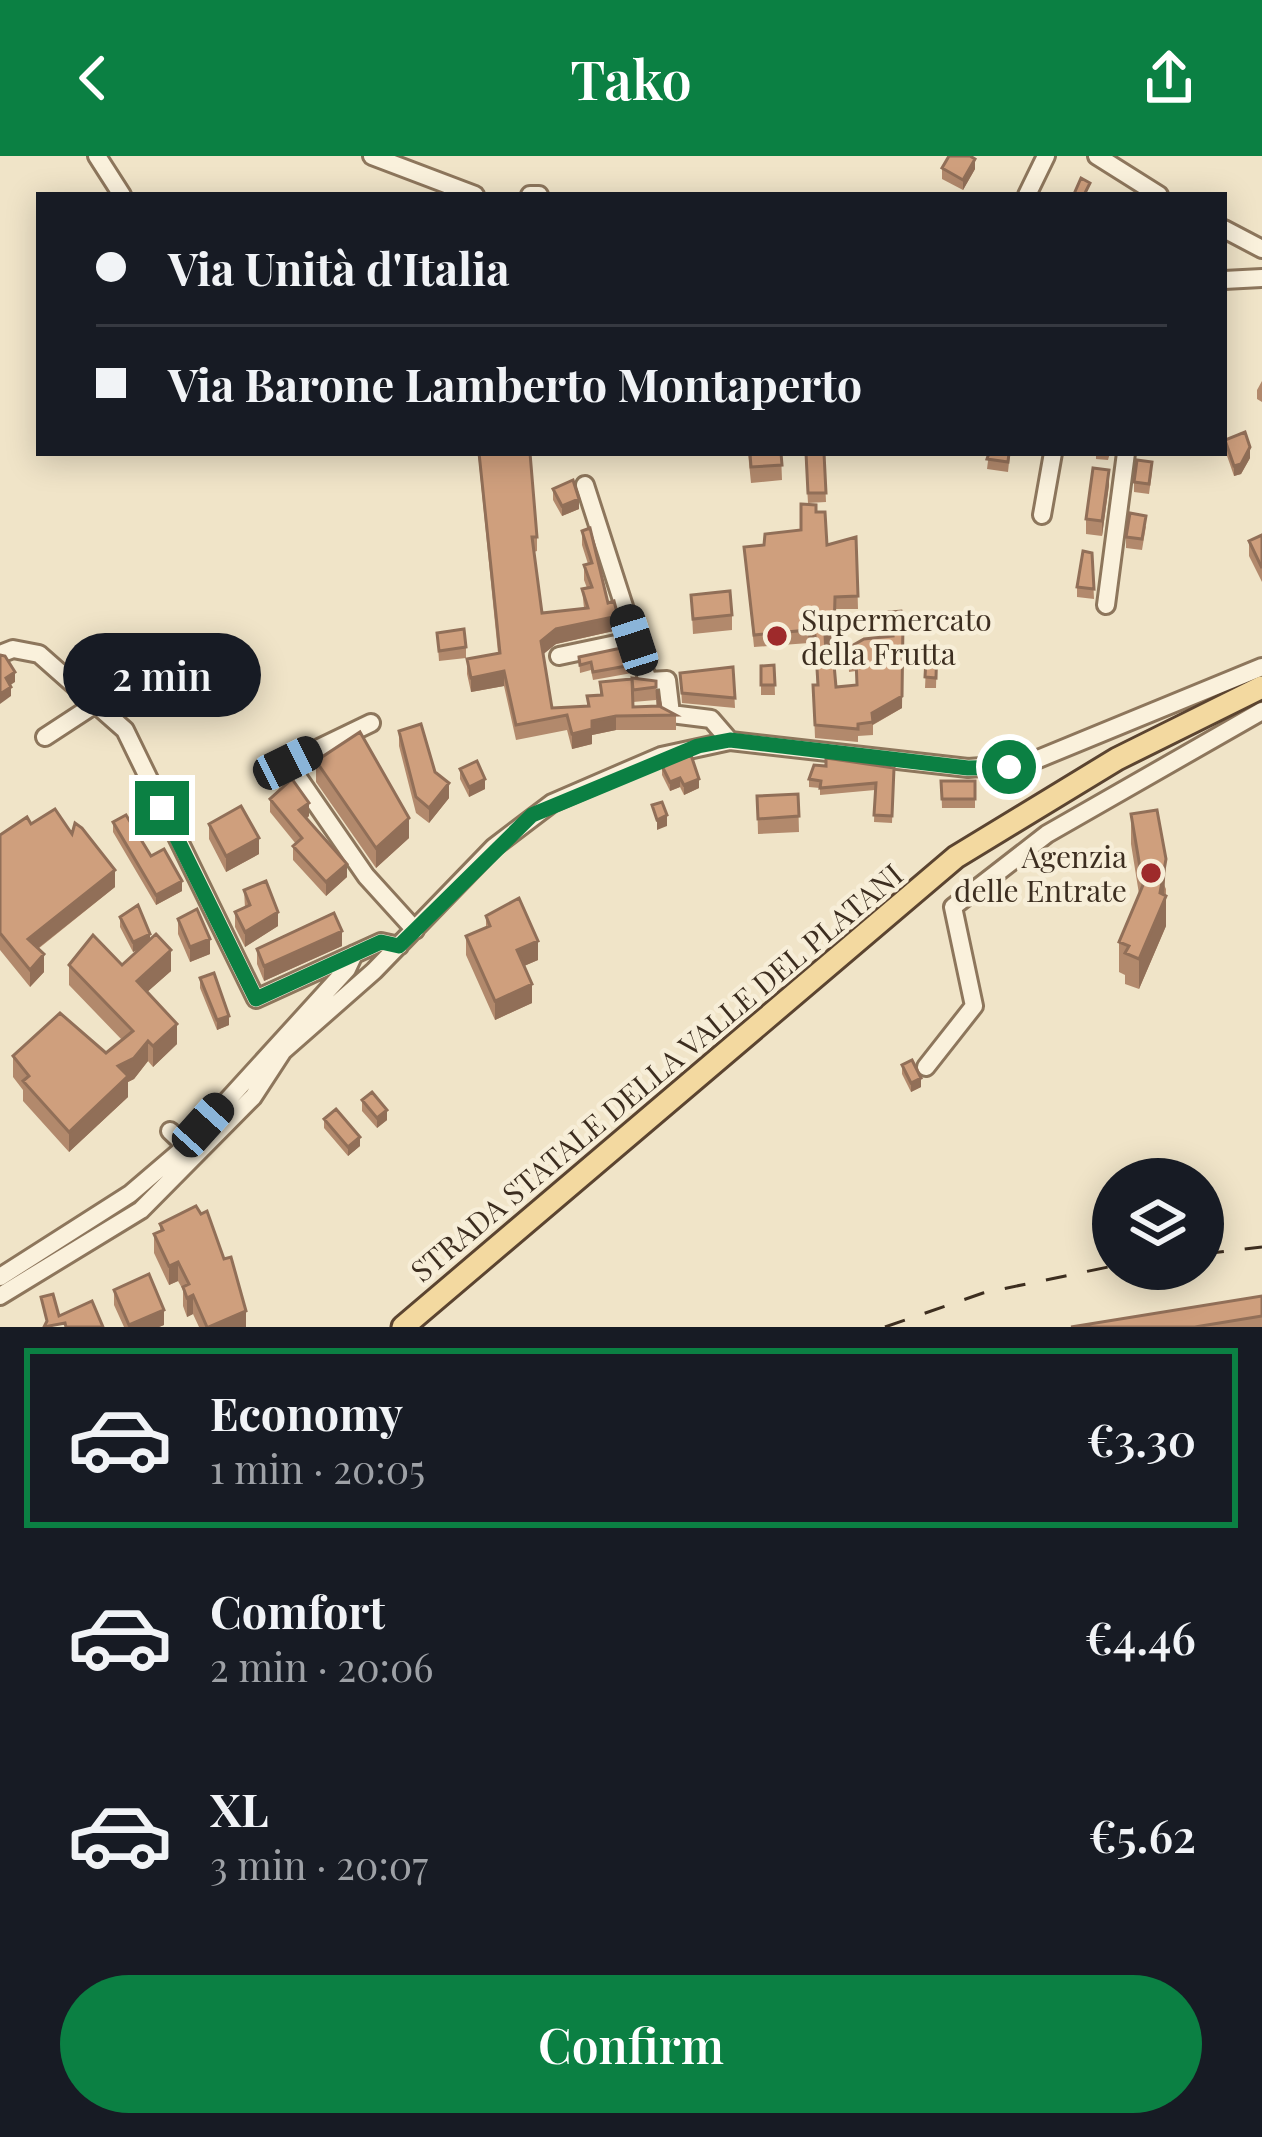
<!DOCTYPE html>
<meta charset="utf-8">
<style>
:root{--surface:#171b24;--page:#20242c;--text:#f1f3f6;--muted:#9ea1a6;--line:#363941;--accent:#0b8043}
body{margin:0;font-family:"Playfair Display",serif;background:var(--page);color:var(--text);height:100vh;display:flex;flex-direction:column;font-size:45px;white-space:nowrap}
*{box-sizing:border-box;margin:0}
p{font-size:39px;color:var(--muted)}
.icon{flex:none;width:66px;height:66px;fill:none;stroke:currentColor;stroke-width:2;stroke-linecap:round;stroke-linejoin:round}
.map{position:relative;height:1171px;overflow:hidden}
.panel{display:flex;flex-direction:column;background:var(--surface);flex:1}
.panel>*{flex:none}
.banner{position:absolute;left:36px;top:36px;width:1191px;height:264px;border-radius:0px;box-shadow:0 6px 30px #0003;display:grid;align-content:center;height:264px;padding:0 60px;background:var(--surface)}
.tools{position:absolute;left:1092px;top:1002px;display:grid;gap:24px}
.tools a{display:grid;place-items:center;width:132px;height:132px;border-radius:50%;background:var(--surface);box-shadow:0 6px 30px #0003;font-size:60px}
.end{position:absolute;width:54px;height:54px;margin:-27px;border:15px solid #0b8043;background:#fff;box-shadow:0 0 0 6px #fff}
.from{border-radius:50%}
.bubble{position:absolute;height:84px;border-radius:42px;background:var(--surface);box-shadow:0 6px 30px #0003;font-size:39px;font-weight:600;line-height:84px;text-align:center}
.car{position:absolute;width:36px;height:72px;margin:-36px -18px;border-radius:15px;box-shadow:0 0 9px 3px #0007;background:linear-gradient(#222 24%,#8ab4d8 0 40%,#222 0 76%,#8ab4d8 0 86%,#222 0)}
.banner b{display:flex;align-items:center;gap:42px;height:114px;font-size:45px}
.banner b+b{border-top:3px solid var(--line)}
.banner i{width:30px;height:30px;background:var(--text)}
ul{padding:21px 0 0;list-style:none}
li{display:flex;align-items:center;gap:36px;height:180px;margin:0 24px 18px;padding:0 36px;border:6px solid transparent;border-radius:0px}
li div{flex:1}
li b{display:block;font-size:45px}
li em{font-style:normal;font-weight:600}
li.active{border-color:var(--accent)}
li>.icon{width:108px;height:108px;stroke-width:1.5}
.primary-button{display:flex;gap:24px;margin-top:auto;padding:24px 60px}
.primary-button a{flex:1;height:138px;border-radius:72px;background:var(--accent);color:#fff;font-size:48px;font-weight:600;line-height:138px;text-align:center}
header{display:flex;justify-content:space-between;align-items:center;height:156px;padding:0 60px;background:var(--accent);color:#fff;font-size:54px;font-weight:600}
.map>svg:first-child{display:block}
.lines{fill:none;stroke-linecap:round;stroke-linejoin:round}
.minor-casing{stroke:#8d765c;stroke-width:22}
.major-casing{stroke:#5b4430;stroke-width:27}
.minor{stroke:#faf1dc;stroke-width:16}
.major{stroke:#f3d9a0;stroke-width:21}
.rail{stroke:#3d2e20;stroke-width:3;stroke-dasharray:21 21;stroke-linecap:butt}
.wall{fill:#b2896c}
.shaded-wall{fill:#916f58}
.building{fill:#cf9f7d;stroke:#916f58;stroke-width:3}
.route{stroke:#0b8043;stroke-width:15}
.poi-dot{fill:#9e2a2b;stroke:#f7eed8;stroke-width:4.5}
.labels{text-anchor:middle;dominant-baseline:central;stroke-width:9;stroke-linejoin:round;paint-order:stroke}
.poi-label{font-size:30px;fill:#3d2e20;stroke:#f7eed8;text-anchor:start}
.street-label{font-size:30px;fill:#3d2e20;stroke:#f7eed8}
</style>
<header><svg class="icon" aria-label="back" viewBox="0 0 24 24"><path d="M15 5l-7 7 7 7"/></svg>Tako<svg class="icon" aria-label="share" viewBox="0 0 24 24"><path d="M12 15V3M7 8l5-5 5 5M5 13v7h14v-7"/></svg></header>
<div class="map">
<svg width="1262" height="1171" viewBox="0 0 1262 1171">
<rect width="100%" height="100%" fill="#f0e4c8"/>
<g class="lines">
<defs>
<path id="minor" d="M97 0 122 39
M372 0 475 39
M1097 0 1159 39
M530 39H539
M1027 39 1046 0
M1224 73 1262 93
M1224 124 1262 122
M585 329 648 525 667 524 671 558 711 563 730 585
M1042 359 1053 297
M1106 449 1126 297
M0 498 13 493 39 498 125 574 256 843 381 786 399 790
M559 500 635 484
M371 567 288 607 366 720 415 774
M45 581 97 547
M926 911 974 850 953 751 1047 678 1262 555
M170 975 191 995
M0 1121 130 1038 185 991 347 813 354 798
M0 1140 141 1054 253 941 283 895 374 815 494 691 552 647 661 600 730 585 968 612 1026 608 1262 511"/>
<path id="major" d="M403 1171 956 701 1117 603 1262 531"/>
</defs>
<use href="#minor" class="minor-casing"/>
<use href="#major" class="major-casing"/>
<use href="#minor" class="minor"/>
<use href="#major" class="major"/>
<path class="rail" d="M1203 1098 1262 1091
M885 1171 983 1137 1113 1110"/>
</g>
<path class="wall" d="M942 12 975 13 963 34 942 23Z
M1262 225V246L1257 243V234Z
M1225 284 1250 302 1241 318 1234 320 1225 294Z
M478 297H530L537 381V395L534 396 542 457 584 452 582 433 587 432 584 424V409L588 408 582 389V375L618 474 556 488 543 498 552 552 587 550V540L600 539V526L656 525V544L633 546V551H661L676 559V574H616L592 579V588L572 593 567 574 516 584 504 530 471 536 467 518V503L498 497Z
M748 297H781L782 324 751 327Z
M805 297H824L826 346 808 347Z
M989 297H1010L1008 316 987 313Z
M1096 297H1110L1108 304 1096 303Z
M1152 316 1149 338 1134 336V326Z
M1109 329 1102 380 1086 378V363Z
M553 333 579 353 562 360 553 344Z
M816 356 827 389 856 381 858 453H835L834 488 826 490 836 531 856 529V515L849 516 848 492 891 481 889 456 902 552 873 569V579L858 580V586L815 582 813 529H817L815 493 810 494 809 487 754 491 744 391 764 389 801 374Z
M1146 370 1142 394 1126 392V381Z
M1262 379V426L1249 400V385Z
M1092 397 1094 443 1077 441V431Z
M691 439 732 459V474L693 478Z
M437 477 466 491V502L439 505Z
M927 486 937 487 936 532H925Z
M579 501 632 509V517L593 524 591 514 580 517Z
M774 509 775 539H761V510Z
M733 511 735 552 682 547 680 517Z
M399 575 435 616 449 642 429 667 416 657 399 590Z
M316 605 409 682 376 712 316 626Z
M662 610 699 632 684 639 680 631 670 635 662 619Z
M894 612 892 667 874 666 875 634 820 639V632L809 631V623Z
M460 613 485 633 469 641 460 623Z
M941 625H975V652H942Z
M798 638 799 676 758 678 757 640Z
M270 643 309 660 307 662 347 721 326 740 293 704V690L296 688 270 656Z
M1131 658 1166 733V770L1139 833 1125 828V819L1119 816V786L1139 738 1131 688Z
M113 666 151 700 182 735 156 749 113 676Z
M31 668 72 678 115 731 38 793 44 816 30 831 0 794V679Z
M209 668 259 698 226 716 209 683Z
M244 734 278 770 245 791 235 771V756L245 752Z
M486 760 538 804 524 810 532 847 495 864 466 799V780L486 771Z
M120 761 150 784 171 815 147 836 177 888 153 911 148 905 134 923 128 926V941L69 996 23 945V934L13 921V900L106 897 122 884 69 829V809H122L139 793 133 796 120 771Z
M178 763 210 798 190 806 178 778Z
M342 790 264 825 257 808V793Z
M200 822 229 869 217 874 200 832Z
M902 909 921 931 911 936 902 918Z
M362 944 387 964 377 972 362 955Z
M324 963 360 990 348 1000 324 972Z
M160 1068 246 1171H199L193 1158 187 1161 183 1150V1134L178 1125 169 1129 154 1097V1078L160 1075Z
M114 1134 164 1169 159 1171H124L114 1149Z
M1262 1140V1171H1071Z"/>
<path class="shaded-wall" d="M975 3V13L963 34V24Z
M1250 291V302L1241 318 1234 320V310Z
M1109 314V329L1102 380V365Z
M579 343V353L562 360V350Z
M618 460V474L556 488 541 500V485L556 473Z
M834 476V488L825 490V478Z
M815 480V493L810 494V482Z
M903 480 902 552 872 569V557Z
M504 515V530L471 536V522Z
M15 516V526L6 532V522Z
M11 531V540L0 548V538Z
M616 560V574L592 579V588L572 593V578L592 565Z
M680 622V631L670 635V626Z
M485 623V633L469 641V631Z
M699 623V632L684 639V629Z
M449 627V642L429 667V652Z
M309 647V660L299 667V654Z
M667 659V670L657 674V664Z
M409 662V682L376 712V692Z
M259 682V698L226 716V700Z
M1166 703 1164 744 1166 740V770L1139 833V803L1160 737Z
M347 708V721L326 740V726Z
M115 714V731L28 800V783Z
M182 725V735L156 749V739Z
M278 756V770L245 791V776Z
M342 775V790L264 825V810Z
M150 778V788L133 796V786Z
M210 783V798L190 806V791Z
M538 785V804L517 813V794Z
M171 794V815L137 845V825Z
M44 798V816L30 831V814Z
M532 828V847L495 864V845Z
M229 860V869L217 874V864Z
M177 868V888L153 911V890Z
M148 885V905L134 923 128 926V941L69 996V976L118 910Z
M921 922V931L911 936V927Z
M387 954V964L377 972V962Z
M360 981V990L348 1000V991Z
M178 1106V1125L169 1129V1110Z
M193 1139V1158L187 1161V1142Z
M164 1154V1169L159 1171H129V1169Z
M246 1155V1171H209Z"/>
<path class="building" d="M949 0H970L975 3 963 24 942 12Z
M1081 22 1090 27 1084 39H1076L1074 38Z
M1245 276 1250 291 1241 308 1234 310 1225 284Z
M479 297H530L537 381H532L542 457 588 452 582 433 592 431 584 409 592 407 582 375 590 372 608 447 614 445 618 460 556 473 541 485 552 552 589 550 587 540 602 539 600 526 632 523 633 551 658 550 657 534 661 551 676 559 616 560 592 565V573L572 578 567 559 516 569 504 515 471 522 467 503 500 497Z
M750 297H781L782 309 751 311Z
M806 297H824L826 337H808Z
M989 297H1009L1008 306 987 303Z
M1137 304 1152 306 1149 328 1134 326Z
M1093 312 1109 314 1102 365 1086 363Z
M573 324 579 343 562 350 553 333Z
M801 348 816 349V356H825L827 389 856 381 858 440 835 441 834 476 825 478 826 498 833 497 836 531 857 529 856 503H849L848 492 864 483 893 480 889 456 901 455 903 467 902 540 872 557 873 566 858 568V573L815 569 813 529H818L815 480 810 482 809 474 754 479 744 391 764 389 765 378 801 374Z
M1130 357 1146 360 1142 383 1126 381Z
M1262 379V412L1249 385Z
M1083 395 1092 397 1094 433 1077 431Z
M730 435 732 459 693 463 691 439Z
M464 473 466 491 439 495 437 477Z
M927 486 937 487 936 522 925 521Z
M626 491 632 509 593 516 591 506 580 509 579 501Z
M0 499 5 500 15 516 6 522 11 531 0 538Z
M774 509 775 529H761V510Z
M733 511 735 542 682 537 680 517Z
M632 522 656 525V531L633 534Z
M421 568 435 616 449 627 429 652 416 641 399 575Z
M360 576 409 662 376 692 316 605Z
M691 599 699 623 684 629 680 622 670 626 662 610Z
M826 602 894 612 892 660 874 659 876 627 820 632 821 625 809 623 814 609 826 610Z
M477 605 485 623 469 631 460 613Z
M292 623 309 647 299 654 347 708 326 726 293 690 302 682 270 643Z
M941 625H975V643H942Z
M798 638 799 660 758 663 757 640Z
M662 646 667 659 657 664 652 649Z
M241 650 259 682 226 700 209 668Z
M55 653 72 678 75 667 82 672 115 714 28 783 44 798 30 814 0 777V679L27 661 31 668Z
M1157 654 1166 703 1160 737 1166 740 1139 803 1125 797 1129 790 1119 786 1143 729 1131 658Z
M126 659 151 700 164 693 182 725 156 739 113 666Z
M266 725 278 756 245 776 235 756 250 749 244 734Z
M519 742 538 785 517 794 532 828 495 845 466 780 490 770 486 760Z
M138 749 150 778 133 786 120 761Z
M197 753 210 783 190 791 178 763Z
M334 757 342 775 264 810 257 793Z
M156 778 171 794 137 825 177 868 153 890 148 885 134 902 118 910 128 920 69 976 23 925 29 920 13 900 60 857 106 897 133 875 69 809 93 779 122 809Z
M214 817 229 860 217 864 200 822Z
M912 904 921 922 911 927 902 909Z
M372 936 387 954 377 962 362 944Z
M336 953 360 981 348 991 324 963Z
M196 1050 201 1058 207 1055 224 1103 231 1101 246 1155 209 1171H207L193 1139 187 1142 183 1131 189 1128 178 1106 169 1110 154 1078 163 1074 160 1068Z
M149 1118 164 1154 129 1169 114 1134Z
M53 1138 59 1160 92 1145 103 1171H66L65 1167 44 1171 47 1165 41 1141Z
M1262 1140V1160L1195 1171H1071Z"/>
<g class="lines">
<path class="route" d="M162 652 256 843 381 786 399 790 532 659 698 590 730 584 968 612 1009 611"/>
</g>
<g class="poi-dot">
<circle cx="777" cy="480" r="12"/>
<circle cx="1151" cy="717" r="12"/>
</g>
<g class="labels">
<g class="poi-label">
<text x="801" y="463">Supermercato<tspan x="801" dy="34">della Frutta</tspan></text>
<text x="1127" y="700" text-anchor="end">Agenzia<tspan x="1127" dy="34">delle Entrate</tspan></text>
</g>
<g class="street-label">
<text transform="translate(656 916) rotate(-40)">STRADA STATALE DELLA VALLE DEL PLATANI</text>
</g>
</g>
</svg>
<div class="tools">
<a><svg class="icon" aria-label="layers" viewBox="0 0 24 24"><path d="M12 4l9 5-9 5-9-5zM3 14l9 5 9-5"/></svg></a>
</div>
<i class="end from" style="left:1009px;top:611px"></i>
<i class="end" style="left:162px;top:652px"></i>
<div class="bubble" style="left:63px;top:477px;width:198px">2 min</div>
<i class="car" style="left:634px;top:484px;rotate:342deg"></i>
<i class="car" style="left:288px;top:607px;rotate:64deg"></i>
<i class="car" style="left:203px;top:969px;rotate:42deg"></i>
<div class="banner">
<b><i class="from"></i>Via Unità d'Italia</b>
<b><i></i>Via Barone Lamberto Montaperto</b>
</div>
</div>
<section class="panel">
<ul>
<li class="active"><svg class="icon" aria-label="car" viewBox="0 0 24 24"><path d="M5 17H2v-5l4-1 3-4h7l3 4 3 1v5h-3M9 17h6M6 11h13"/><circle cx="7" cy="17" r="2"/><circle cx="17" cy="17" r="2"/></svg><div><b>Economy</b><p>1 min · 20:05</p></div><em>€3.30</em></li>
<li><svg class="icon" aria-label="car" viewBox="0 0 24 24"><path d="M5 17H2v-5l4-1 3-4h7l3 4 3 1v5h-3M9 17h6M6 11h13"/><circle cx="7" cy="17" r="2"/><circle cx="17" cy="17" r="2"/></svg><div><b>Comfort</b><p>2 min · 20:06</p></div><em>€4.46</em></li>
<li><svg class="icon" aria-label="car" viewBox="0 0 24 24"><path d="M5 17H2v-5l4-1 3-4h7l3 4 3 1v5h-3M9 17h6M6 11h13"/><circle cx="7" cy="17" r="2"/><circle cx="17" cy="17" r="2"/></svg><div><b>XL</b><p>3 min · 20:07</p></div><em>€5.62</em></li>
</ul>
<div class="primary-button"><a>Confirm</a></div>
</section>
